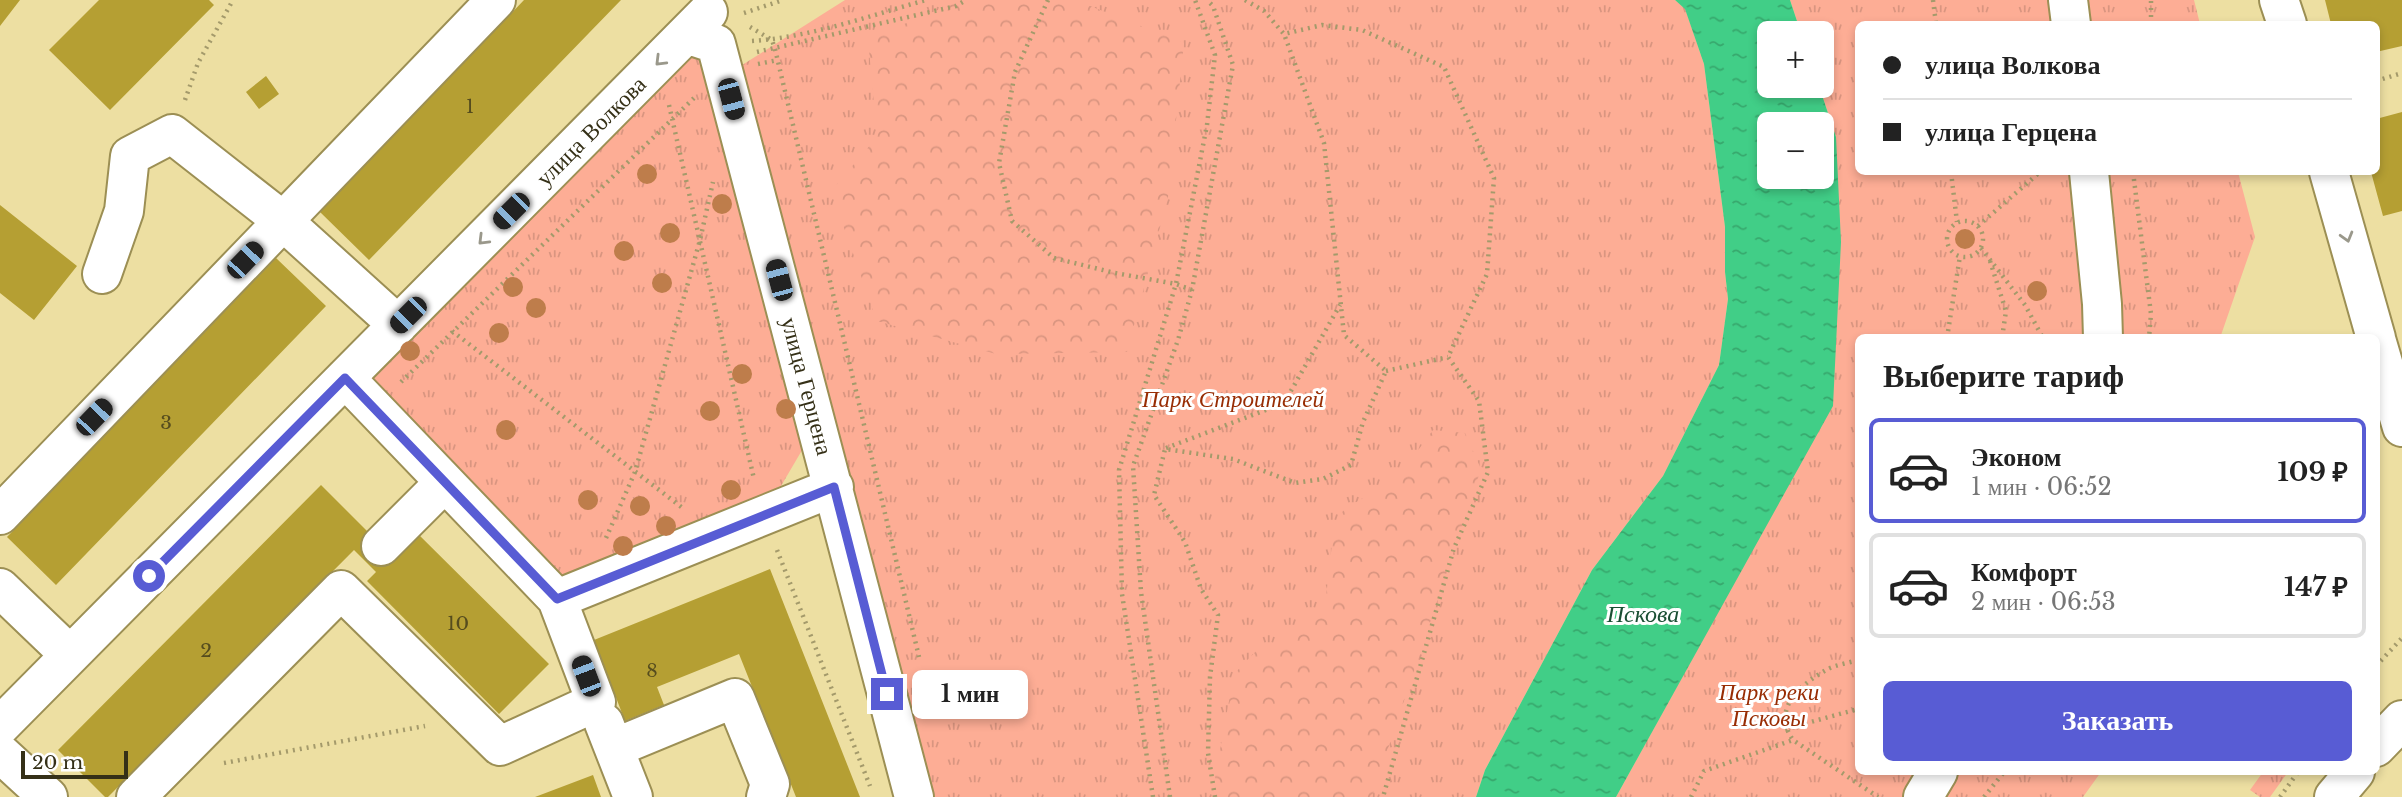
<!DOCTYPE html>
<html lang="ru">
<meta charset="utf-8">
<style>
:root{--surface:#fff;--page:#f2f2f2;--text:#222;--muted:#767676;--line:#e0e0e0;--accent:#585cd4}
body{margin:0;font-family:"Libre Baskerville",serif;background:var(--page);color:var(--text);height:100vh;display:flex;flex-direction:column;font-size:26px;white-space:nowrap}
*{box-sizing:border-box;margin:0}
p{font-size:23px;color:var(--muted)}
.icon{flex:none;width:38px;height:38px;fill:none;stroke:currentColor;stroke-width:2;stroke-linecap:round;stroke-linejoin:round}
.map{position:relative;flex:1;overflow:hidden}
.panel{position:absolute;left:1855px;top:334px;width:525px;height:441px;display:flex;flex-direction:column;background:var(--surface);border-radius:10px;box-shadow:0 4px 10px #0003}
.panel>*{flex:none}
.top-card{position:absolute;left:1855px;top:21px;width:525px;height:154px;border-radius:10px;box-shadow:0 4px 10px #0003;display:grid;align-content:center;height:154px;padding:0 28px;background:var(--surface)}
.tools{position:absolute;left:1757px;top:21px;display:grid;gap:14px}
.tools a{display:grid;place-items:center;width:77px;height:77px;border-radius:10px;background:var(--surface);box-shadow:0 4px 10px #0003;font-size:35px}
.scale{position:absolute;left:21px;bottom:18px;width:107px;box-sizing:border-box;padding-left:7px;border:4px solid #353017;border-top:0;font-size:19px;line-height:24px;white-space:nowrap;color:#353017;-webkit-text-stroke:5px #fff;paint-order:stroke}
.end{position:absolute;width:32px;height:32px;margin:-16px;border:9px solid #585cd4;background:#fff;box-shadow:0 0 0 4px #fff}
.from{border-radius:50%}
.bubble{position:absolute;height:49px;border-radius:10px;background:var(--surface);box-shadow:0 4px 10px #0003;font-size:23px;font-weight:700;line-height:49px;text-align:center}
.car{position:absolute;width:21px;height:42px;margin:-21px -10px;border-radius:9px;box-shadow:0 0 5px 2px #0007;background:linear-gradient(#222 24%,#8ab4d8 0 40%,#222 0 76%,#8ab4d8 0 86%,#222 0)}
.top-card b{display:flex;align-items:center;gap:24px;height:66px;font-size:26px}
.top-card b+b{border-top:2px solid var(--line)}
.top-card i{width:18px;height:18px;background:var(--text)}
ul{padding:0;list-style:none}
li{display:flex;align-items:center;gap:21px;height:105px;margin:0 14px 10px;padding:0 14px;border:4px solid var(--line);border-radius:10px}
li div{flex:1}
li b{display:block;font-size:26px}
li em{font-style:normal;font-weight:700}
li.active{border-color:var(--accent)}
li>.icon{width:63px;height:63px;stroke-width:1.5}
h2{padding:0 28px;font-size:32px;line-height:84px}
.button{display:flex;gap:14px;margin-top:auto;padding:14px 28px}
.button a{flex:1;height:80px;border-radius:10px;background:var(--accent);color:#fff;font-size:28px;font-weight:700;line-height:80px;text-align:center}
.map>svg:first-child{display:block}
.grass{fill:url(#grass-tufts)}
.forest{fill:url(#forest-crowns)}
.water{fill:url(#water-ripples);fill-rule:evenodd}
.building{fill:#b59f33}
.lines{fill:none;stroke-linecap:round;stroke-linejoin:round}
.minor-casing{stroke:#9c8f54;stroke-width:42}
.path{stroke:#a49a6b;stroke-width:4.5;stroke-dasharray:2 5;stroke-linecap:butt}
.minor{stroke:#fff;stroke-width:38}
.tree{fill:#be7d4b}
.oneway{stroke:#9a988b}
.route{stroke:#585cd4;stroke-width:9}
.labels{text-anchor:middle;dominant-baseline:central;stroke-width:6;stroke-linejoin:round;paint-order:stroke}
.number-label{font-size:19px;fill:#554c1e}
.street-label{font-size:23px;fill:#353017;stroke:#fff}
.park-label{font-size:23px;font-style:italic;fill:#982d04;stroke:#fff}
.water-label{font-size:24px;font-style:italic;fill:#1a5034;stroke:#fff}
</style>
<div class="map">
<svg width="2402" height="797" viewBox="0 0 2402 797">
<defs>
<pattern id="grass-tufts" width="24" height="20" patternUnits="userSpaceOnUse" patternTransform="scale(1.75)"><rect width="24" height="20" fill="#fdad95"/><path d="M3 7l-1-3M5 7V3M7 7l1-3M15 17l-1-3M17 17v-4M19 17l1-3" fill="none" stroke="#d99580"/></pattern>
<pattern id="forest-crowns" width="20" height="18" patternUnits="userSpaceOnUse" patternTransform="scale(1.75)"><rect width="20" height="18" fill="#fdad95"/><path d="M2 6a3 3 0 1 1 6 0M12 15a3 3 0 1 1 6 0" fill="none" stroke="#d99580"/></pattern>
<pattern id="water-ripples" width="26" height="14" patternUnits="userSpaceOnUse" patternTransform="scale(1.75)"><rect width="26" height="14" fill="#41ce87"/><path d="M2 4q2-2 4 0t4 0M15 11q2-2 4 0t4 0" fill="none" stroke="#37a86d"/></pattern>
</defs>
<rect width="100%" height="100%" fill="#eddfa2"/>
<path class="grass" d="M845 0H1675L1685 8 1704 64 1725 227V272L1728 299 1719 365 1663 476 1592 570 1485 770 1476 797H928L731 72Z
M1790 0H2194L2200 24H1858V172H2238L2255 237 2220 338H1858V772H2101L2083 797H1616L1718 612 1836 137 1819 86H1822V33H1801Z
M697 47 808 440 781 486 556 584 358 379Z
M2263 772H2288L2270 797H2260L2250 790Z"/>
<path class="forest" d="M962 0H1075L1184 43 1168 197 1127 352 996 354 877 321 831 191 877 137 868 39Z
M1433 430 1465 433 1481 469 1372 797H1218L1215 777 1234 674 1259 648 1292 636 1318 612 1326 597 1334 526 1343 511 1402 472Z"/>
<path class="water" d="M1675 0H1790L1801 33H1769V86H1819L1836 137 1841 242 1833 406 1616 797H1476L1485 770 1592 570 1663 476 1719 365 1728 299 1725 272V227L1704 64 1685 9ZM1769 124H1822V177H1769Z"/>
<path class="building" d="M0 0H20L0 26Z
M99 0H209L214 5 110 110 49 50Z
M524 0H621L369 260 320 212Z
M2325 0H2402V46L2376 52V24H2331Z
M266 76 279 94 259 109 246 92Z
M2402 112V211L2383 216 2371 172H2376V119Z
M0 205 77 266 34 320 0 293Z
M276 258 326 306 56 585 7 537Z
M321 485 392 556 416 532 549 664 499 714 367 581 376 572 354 550 108 797H105L58 750Z
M770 569 860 797H796L739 654 657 687 664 705 625 721 594 640Z
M593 775 601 797H535Z"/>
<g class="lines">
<defs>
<path id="minor" d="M2068 0 2071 24
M2279 0 2287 24
M704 17 689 35 716 44 914 797
M2089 172 2102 304 2103 338
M2329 172 2376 338
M102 274 124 211 130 156 172 134 283 221 398 325
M2376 339 2402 427
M0 515 496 0
M381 546 444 483
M0 588 70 655
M557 599 834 487
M604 723 633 797
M0 726 708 12
M2376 747 2402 720
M614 748 735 698 770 784 766 797
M0 753 48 797
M136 797 341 590 500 746 596 702 557 599 345 378
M1923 797 1938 772
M2334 797 2355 772"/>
</defs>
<use href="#minor" class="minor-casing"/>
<path class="path" d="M1048 0 1015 72 999 163 1012 221 1054 258 1115 273 1176 284 1192 290
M1245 0 1264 11 1284 34 1322 25 1362 30 1444 67 1494 178 1487 274 1448 357 1479 401 1488 472 1454 548 1383 797
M1933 0 1936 24
M744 13 783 0
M2151 24V0
M750 27 772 40 775 49 919 657
M752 41C811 37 869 16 926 0
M757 52 956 6 966 0
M758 64 778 60
M2376 81 2402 73
M185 100 198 63 233 0
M669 105 754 479
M1951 172 1957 222
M2133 172 2151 314 2149 338
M1947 239a18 18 0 1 1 36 0a18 18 0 1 1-36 0Z
M1978 226 2040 172
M1981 248 2025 305 2043 338
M1990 261 2006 311 2002 338
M452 331 684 509
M1947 338 1960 256
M1386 371 1448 357
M401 382 694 98
M1166 448 1284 403 1340 305
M606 538 635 472 700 240 713 182
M777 550 870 786
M1858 660C1848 663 1835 665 1826 670 1800 685 1771 709 1793 740L1878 797
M2376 666 2402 638
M1785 729 1858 709
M224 763 425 726
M1153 797 1122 594 1119 470 1176 284 1207 125 1215 55 1195 0
M1170 797 1141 592 1133 466 1178 340 1192 290 1233 65 1213 6 1207 0
M1215 797 1208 753 1210 677 1218 615 1201 589 1185 542 1154 495 1165 449 1233 459 1295 483 1323 479 1351 465 1363 422 1386 371 1344 335 1324 143 1284 34
M1691 797 1704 771 1793 740
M1984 797 2004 772
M2280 797 2298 772"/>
<use href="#minor" class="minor"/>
</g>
<g class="tree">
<circle cx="647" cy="174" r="10"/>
<circle cx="722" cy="204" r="10"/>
<circle cx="670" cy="233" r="10"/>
<circle cx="1965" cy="239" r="10"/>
<circle cx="624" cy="251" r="10"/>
<circle cx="662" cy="283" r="10"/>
<circle cx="513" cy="287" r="10"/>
<circle cx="2037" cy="291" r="10"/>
<circle cx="536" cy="308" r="10"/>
<circle cx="499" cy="333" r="10"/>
<circle cx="410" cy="351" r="10"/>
<circle cx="742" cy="374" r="10"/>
<circle cx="786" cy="409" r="10"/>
<circle cx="710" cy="411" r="10"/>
<circle cx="506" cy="430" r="10"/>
<circle cx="731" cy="490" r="10"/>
<circle cx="588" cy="500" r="10"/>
<circle cx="640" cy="506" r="10"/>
<circle cx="666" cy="526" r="10"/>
<circle cx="623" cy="546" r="10"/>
</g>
<defs><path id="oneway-chevron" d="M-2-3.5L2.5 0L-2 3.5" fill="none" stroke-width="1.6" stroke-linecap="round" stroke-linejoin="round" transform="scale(1.75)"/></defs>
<g class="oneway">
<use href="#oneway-chevron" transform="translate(660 61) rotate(135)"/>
<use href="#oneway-chevron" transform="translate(2347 237) rotate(74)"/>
<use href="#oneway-chevron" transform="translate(483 240) rotate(135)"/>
</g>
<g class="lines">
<path class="route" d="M149 576 345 378 557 599 834 487 887 694"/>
</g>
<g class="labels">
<g class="number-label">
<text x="470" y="106">1</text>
<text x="166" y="422">3</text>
<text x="458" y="623">10</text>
<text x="206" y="650">2</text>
<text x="652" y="670">8</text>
</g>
<g class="street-label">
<text transform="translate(591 131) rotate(-45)">улица Волкова</text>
<text transform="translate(807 386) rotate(75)">улица Герцена</text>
</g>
<g class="park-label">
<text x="1233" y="399">Парк Строителей</text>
<text x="1769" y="692">Парк реки<tspan x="1769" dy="26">Псковы</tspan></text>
</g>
<g class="water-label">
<text x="1643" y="613">Пскова</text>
</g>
</g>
</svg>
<div class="tools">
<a>+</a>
<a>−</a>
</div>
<div class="scale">20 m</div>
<i class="end from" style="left:149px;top:576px"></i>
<i class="end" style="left:887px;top:694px"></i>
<div class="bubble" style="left:912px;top:670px;width:116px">1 мин</div>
<i class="car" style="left:731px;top:99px;rotate:165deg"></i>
<i class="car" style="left:511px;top:211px;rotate:225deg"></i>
<i class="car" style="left:245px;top:260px;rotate:44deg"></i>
<i class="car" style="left:779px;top:280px;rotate:345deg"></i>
<i class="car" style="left:408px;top:315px;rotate:225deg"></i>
<i class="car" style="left:94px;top:417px;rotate:44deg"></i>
<i class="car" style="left:586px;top:676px;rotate:339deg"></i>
<div class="top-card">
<b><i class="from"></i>улица Волкова</b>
<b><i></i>улица Герцена</b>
</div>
<section class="panel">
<h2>Выберите тариф</h2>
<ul>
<li class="active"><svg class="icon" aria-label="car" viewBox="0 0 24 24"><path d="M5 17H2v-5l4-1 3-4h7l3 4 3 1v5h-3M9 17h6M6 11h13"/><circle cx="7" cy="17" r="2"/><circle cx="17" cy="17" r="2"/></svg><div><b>Эконом</b><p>1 мин · 06:52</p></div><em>109 ₽</em></li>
<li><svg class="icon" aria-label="car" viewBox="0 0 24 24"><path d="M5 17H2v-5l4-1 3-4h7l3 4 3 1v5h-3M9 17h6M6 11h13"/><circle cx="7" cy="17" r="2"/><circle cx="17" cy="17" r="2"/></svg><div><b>Комфорт</b><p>2 мин · 06:53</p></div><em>147 ₽</em></li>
</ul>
<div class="button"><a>Заказать</a></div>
</section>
</div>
